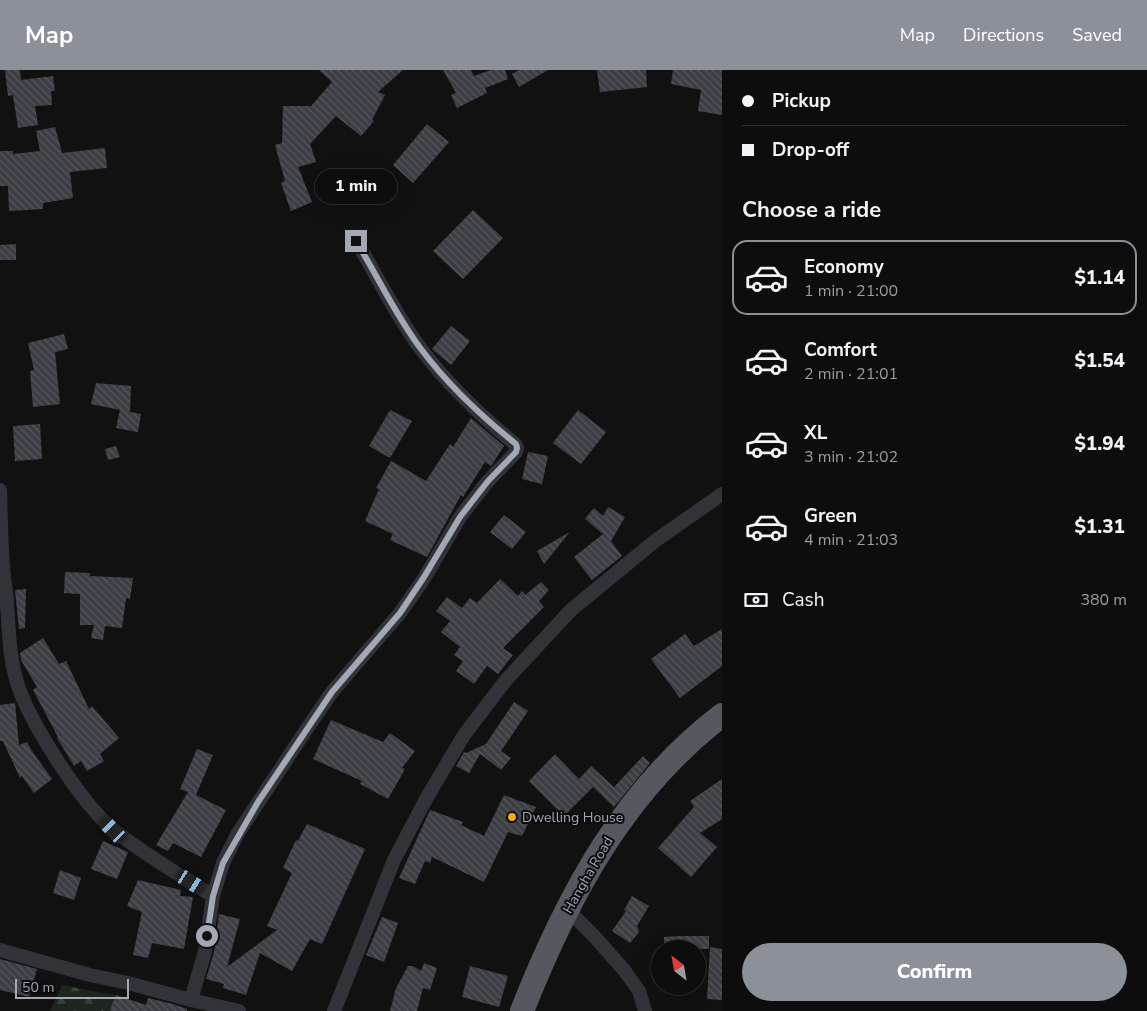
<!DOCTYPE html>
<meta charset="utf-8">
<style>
:root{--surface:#0d0d0e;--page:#161617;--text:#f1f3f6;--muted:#9a9c9e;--line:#2d2d2e;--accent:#8c9099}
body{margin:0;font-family:"Nunito Sans",sans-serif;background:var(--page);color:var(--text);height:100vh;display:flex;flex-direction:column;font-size:19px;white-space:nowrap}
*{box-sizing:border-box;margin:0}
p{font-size:16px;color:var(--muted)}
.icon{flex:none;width:28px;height:28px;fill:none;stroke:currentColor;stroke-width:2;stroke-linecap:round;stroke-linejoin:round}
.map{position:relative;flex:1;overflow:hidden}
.details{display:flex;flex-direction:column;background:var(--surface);width:425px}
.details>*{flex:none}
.hud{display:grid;align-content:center;height:110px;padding:0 20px;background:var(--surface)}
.needle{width:32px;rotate:329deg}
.fabs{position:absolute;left:651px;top:870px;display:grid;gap:10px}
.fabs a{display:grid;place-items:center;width:55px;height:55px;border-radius:50%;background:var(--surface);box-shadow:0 5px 20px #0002,0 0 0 1px var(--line);font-size:25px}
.scale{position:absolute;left:15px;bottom:12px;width:114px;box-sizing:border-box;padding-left:5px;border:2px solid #a2a8b4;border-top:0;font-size:14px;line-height:18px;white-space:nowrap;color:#a2a8b4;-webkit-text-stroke:4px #0c0c0d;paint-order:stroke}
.end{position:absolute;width:22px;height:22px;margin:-11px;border:6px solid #a2a8b4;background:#111;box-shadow:0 0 0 2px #111}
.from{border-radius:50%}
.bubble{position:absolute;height:35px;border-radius:18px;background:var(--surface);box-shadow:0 5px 20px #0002,0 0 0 1px var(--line);font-size:16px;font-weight:800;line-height:35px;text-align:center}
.car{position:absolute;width:15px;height:30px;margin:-15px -8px;border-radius:6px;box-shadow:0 0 4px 1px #0007;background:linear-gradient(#222 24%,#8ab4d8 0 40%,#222 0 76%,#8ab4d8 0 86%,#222 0)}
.hud b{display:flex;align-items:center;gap:18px;height:48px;font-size:19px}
.hud b+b{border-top:1px solid var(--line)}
.hud i{width:12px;height:12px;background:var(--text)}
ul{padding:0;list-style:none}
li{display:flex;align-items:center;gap:15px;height:75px;margin:0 10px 8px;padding:0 10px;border:2px solid transparent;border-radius:15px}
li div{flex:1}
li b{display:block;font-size:19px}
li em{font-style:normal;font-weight:800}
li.on{border-color:var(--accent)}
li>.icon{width:45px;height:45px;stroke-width:1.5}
h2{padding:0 20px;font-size:22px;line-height:60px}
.pay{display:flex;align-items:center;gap:12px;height:55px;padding:0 20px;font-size:19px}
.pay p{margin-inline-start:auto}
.action{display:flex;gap:10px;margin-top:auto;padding:10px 20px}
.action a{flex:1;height:58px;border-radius:30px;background:var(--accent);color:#fff;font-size:20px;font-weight:800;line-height:58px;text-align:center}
header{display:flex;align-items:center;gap:30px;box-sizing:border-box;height:70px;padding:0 25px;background:var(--accent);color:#fff}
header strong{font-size:24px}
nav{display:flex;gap:28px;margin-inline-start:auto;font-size:18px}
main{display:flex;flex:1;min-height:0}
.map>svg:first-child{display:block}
.forest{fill:url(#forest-firs)}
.building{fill:url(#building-back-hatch)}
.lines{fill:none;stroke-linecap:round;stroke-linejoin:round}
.minor{stroke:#323338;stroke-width:14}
.trunk{stroke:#565860;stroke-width:24}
.route{stroke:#a2a8b4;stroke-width:6}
.poi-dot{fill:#f5a727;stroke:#0c0c0d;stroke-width:2}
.labels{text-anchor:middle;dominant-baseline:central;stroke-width:4;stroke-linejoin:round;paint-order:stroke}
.poi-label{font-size:14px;fill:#a2a8b4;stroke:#0c0c0d;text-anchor:start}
.street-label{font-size:14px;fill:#a2a8b4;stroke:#0c0c0d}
</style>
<header>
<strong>Map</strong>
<nav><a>Map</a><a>Directions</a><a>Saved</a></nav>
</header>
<main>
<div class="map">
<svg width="722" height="941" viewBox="0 0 722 941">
<defs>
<pattern id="forest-firs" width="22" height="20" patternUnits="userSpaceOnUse" patternTransform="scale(1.25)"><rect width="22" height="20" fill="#1d251e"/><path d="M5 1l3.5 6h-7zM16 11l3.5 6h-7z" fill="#3b423c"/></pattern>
<pattern id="building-back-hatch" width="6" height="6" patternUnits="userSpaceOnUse" patternTransform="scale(1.25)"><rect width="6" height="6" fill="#3d3e43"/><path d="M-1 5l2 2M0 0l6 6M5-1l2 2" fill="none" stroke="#56575c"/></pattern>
</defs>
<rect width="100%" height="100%" fill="#111112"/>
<path class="forest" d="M62 915 124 927 120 941H50Z"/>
<path class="building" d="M5 0H20L21 10 53 6 55 21H51L52 35 35 36 38 55 18 58 13 25 8 26Z
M319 0H403L378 22 385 25 372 50 374 51 361 66 336 46 310 74 316 92 298 97 312 132 291 141 281 113 285 111 275 75 282 73 283 36H311L332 12Z
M443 0H471L474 6 491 0H505L508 9 485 18 487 23 457 38 451 25 456 23Z
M519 0H548L519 17 512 4Z
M597 0H646L647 17 600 22Z
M673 0H722V45L698 41 701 20 671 14Z
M427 54 449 72 413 113 393 95Z
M55 57 62 83 105 78 107 98 70 102 73 128 43 133V139L9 141 8 116H0V81H13V84L40 81 36 61Z
M473 140 503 168 463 209 433 181Z
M16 174V190H0V175Z
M451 256 470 271 451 295 432 279Z
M64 264 68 279 55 282 60 334 33 337 30 301 34 300 28 273Z
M96 313 131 316 130 342 141 344 138 362 116 358 120 340 91 334Z
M390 340 412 351 390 388 369 376Z
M578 340 606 362 581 394 553 373Z
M471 348 504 376 491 396 485 392 463 427 461 425 427 487 390 470 393 464 365 451 379 419 376 418 391 391 426 411 450 374 453 377Z
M40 354 42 389 15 391 13 356Z
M116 376 120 387 108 390 105 379Z
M528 382 548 386 542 414 522 409Z
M608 437 625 447 611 471 622 486 592 510 574 487 603 464 585 449 594 438 603 446Z
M504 445 526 462 512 479 490 462Z
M568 463H569L544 494 537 481Z
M65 502 90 503V506L133 508 130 529 126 528 122 558 105 556 103 570 91 568 94 555H80V524L64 523Z
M500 509 518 526 522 521 525 525 541 512 549 520 539 531 544 537 503 578 513 585 498 604 487 596 474 614 456 601 463 591 454 585 460 577 441 562 450 551 436 541 447 527 462 538 470 528 477 533Z
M26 519 25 558 19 559 15 520Z
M722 559V596L680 628 651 589 685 564 694 576Z
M43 568 59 594 66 591 89 639 92 636 119 668 100 684 104 691 87 701 81 691 74 696 57 668 58 667 33 620 37 617 21 590 20 583Z
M514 632 528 641 501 681 511 688 501 700 480 684 469 703 456 696 464 682 466 683 486 674Z
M15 633 19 675 27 672 32 681 52 709 34 723 22 706 20 708 3 671H0V635Z
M331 650 383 672 390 663 415 681 402 698 405 699 388 729 360 714 362 711 313 689Z
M197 679 213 685 196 725 226 740 201 787 173 773 168 781 156 775 188 722 180 719Z
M555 684 579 709 591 696 614 717 643 686 650 693 614 737 593 717 564 746 529 711Z
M722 709V749L700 763 717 777 691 807 658 778 694 737 690 731Z
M504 725 536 737 522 766 508 762 484 812 432 787 430 793 425 791 415 814 399 808 430 740 463 752 461 755 484 766Z
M307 754 365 779 322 874 310 869 292 901 260 883 246 925 223 918 224 914 206 909 214 882 219 844 240 849 227 897 277 860 267 856 292 803 283 798 296 770 298 771Z
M103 771 128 782 117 809 91 799Z
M60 800 81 808 74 830 53 823Z
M138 810 181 820 180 826 193 827 184 879 152 873 148 888 133 885 142 842 127 836Z
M632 826 649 836 637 856 639 862 630 873 612 861 626 841 624 840Z
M382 847 398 853 384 892 366 885Z
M680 866H709V879H664V867Z
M710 877 722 879V930L707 929Z
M0 889 37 899 29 927 0 920Z
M424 893 437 898 430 920 423 918 417 941H390L396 918 408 896H413L421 901Z
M470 896 508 906 499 937 462 927Z
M116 925 146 935 148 928 173 934 187 939V941H110Z"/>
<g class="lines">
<path class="minor" d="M0 420C1 449 1 478 4 507 5 516 7 525 7 534 9 559 9 585 16 609 27 649 82 735 115 761 145 785 180 805 213 826L205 881 191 930 239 941
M213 826 223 793 238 763 308 657 332 622 400 543 425 507 460 447 488 411 516 382 517 378 515 374C481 346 448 315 421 279 396 246 378 207 356 171
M567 839 593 865 624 900 639 921 645 941
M0 880 90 905 128 913 191 930
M334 941 394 790 426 729 464 665 506 610 571 540 655 471 722 424"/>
<path class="trunk" d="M522 941C567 827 623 721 722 645"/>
</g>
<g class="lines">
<path class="route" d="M207 866 213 826 223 793 258 732 332 622 400 543 424 507 460 447 488 411 516 382 517 378 516 374C481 346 448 315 421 279 396 246 378 207 356 171"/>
</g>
<circle class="poi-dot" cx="512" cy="747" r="5"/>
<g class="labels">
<g class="poi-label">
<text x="522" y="747">Dwelling House</text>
</g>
<g class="street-label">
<text transform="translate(588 805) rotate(-60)">Hangha Road</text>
</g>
</g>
</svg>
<div class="fabs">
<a><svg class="needle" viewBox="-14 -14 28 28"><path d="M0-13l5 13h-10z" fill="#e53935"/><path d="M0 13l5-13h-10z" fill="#9a9c9e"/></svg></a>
</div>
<div class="scale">50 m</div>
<i class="end from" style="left:207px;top:866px"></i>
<i class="end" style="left:356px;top:171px"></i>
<div class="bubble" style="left:315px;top:99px;width:82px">1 min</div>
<i class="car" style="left:113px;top:760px;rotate:316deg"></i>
<i class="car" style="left:191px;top:812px;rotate:123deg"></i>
</div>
<section class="details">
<div class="hud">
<b><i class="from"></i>Pickup</b>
<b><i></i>Drop-off</b>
</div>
<h2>Choose a ride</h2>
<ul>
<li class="on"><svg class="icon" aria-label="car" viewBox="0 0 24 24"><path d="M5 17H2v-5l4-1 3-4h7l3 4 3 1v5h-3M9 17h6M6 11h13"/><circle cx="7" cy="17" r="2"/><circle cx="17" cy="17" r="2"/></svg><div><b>Economy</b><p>1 min · 21:00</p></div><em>$1.14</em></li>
<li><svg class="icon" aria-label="car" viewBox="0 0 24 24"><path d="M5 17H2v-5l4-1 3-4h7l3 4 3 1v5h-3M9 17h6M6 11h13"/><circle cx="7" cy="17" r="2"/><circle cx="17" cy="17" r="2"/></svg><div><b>Comfort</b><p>2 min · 21:01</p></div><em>$1.54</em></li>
<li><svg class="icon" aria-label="car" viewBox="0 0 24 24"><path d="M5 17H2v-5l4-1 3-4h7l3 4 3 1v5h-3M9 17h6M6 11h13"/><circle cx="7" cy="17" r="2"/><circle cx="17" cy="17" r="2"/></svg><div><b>XL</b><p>3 min · 21:02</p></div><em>$1.94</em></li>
<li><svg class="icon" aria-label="car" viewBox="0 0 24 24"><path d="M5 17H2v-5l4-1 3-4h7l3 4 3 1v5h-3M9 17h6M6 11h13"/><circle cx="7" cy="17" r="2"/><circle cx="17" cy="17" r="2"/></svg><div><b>Green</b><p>4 min · 21:03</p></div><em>$1.31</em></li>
</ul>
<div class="pay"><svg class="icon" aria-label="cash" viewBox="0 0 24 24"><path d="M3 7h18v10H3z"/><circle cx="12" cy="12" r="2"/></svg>Cash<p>380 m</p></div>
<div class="action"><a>Confirm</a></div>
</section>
</main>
